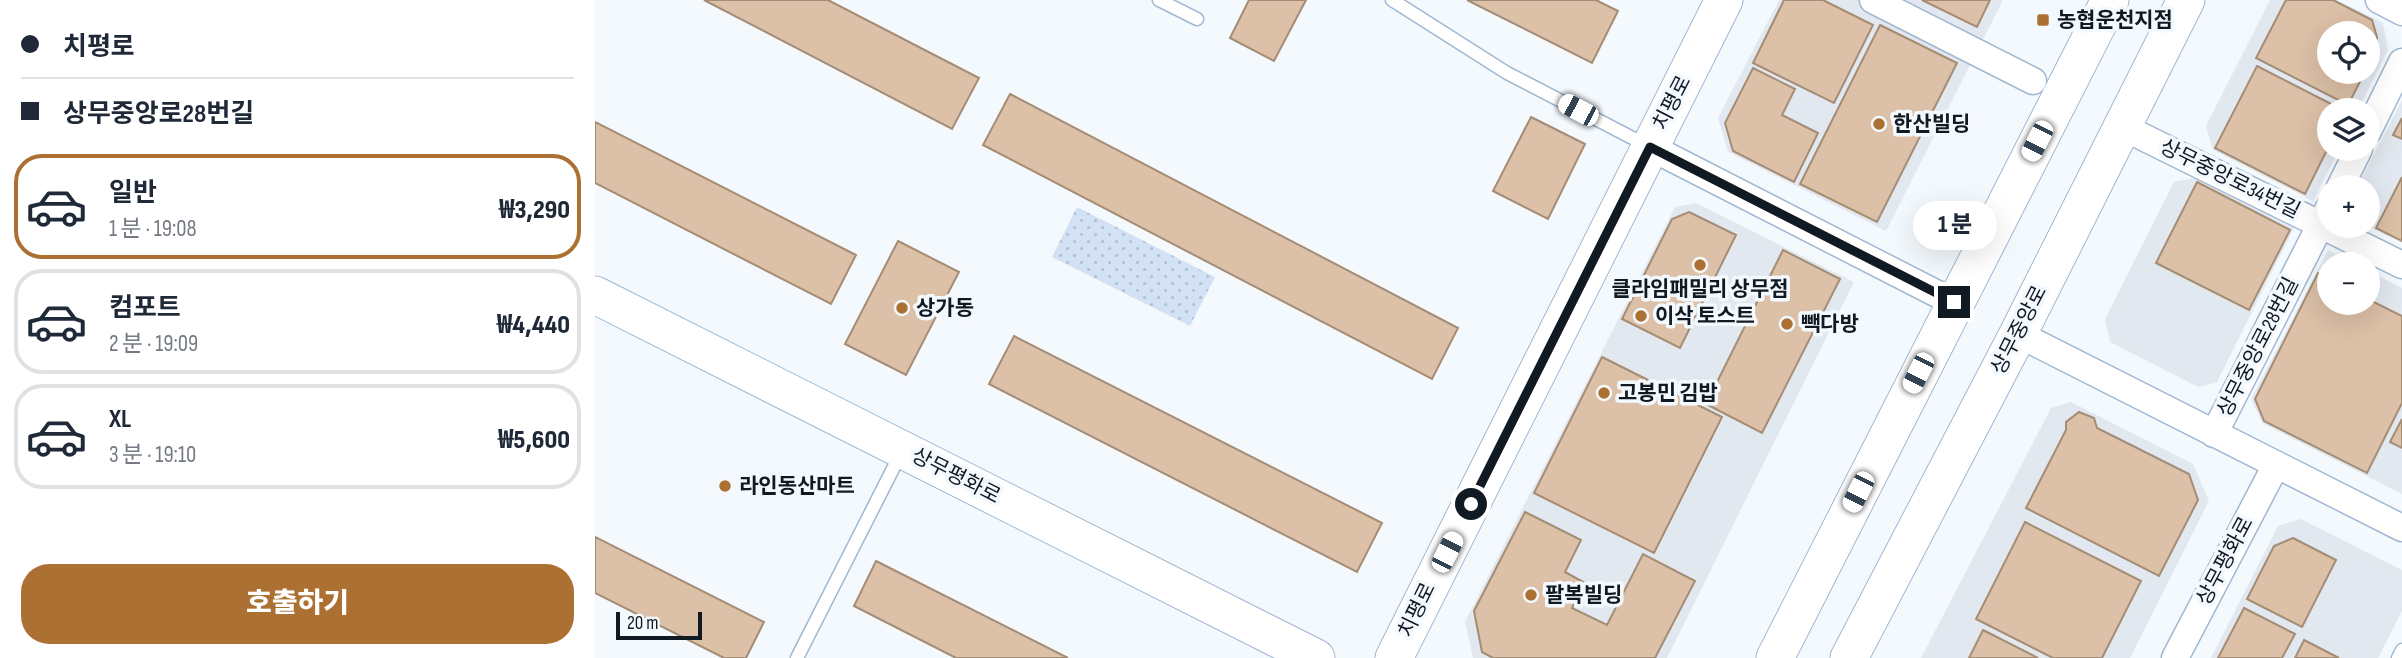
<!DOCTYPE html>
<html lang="ko">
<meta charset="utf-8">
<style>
:root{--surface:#fff;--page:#f6f6f7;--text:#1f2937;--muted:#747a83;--line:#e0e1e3;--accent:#ac7132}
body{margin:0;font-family:"Sofia Sans Condensed","Noto Sans KR",sans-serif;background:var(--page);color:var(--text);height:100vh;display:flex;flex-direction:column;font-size:26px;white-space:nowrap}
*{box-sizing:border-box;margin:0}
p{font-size:23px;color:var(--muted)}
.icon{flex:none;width:38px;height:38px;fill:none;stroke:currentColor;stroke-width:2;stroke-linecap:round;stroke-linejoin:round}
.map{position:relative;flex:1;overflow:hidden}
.drawer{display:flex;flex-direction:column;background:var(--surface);width:595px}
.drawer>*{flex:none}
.hud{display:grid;align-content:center;height:154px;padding:0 21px;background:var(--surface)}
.controls{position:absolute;left:1722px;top:21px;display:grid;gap:14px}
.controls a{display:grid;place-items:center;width:63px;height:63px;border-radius:50%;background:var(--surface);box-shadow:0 7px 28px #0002;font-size:35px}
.scale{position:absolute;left:21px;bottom:18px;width:86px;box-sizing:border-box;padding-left:7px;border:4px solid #111923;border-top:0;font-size:19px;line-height:24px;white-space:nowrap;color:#111923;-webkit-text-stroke:5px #f4f9fe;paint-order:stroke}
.end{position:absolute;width:32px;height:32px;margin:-16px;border:9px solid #111923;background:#fff;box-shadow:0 0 0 4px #fff}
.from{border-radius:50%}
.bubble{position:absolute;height:49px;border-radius:24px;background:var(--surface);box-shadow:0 7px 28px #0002;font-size:23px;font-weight:800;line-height:49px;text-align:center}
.car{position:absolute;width:21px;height:42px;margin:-21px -10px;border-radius:9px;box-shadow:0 0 5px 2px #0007;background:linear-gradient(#fff 24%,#345 0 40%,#fff 0 76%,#345 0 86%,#fff 0)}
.hud b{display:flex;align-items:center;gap:24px;height:66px;font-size:26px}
.hud b+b{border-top:2px solid var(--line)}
.hud i{width:18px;height:18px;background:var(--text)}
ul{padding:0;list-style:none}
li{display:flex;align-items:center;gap:21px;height:105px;margin:0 14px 10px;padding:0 7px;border:4px solid var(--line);border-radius:28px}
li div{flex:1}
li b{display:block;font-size:26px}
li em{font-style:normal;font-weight:800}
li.current{border-color:var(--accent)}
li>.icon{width:63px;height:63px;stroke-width:1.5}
.action{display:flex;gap:14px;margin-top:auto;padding:14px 21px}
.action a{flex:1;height:80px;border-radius:28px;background:var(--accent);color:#fff;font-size:28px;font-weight:800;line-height:80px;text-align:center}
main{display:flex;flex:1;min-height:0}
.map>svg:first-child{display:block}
.built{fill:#e2e8ef;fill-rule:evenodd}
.park{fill:url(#park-dots)}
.building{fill:#dcc0a7;stroke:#a58c74;stroke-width:2}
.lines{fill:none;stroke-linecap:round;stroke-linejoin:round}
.lane-casing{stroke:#a0b8d2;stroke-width:15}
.street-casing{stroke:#a0b8d2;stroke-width:29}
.secondary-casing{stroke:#a0b8d2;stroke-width:39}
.lane{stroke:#fff;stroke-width:12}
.street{stroke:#fff;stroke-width:26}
.secondary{stroke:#fff;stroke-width:37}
.route{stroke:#111923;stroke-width:9}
.poi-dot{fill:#ac7132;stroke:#f4f9fe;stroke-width:2.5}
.labels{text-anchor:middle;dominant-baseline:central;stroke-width:7;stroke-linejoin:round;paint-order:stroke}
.poi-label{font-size:21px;font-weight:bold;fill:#111923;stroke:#f4f9fe;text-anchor:start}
.street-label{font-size:21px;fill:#111923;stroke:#f4f9fe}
</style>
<main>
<section class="drawer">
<div class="hud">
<b><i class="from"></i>치평로</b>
<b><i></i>상무중앙로28번길</b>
</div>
<ul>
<li class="current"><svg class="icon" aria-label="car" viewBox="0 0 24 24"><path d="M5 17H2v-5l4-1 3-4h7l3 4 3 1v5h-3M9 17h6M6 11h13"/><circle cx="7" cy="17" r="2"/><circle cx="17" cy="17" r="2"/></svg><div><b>일반</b><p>1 분 · 19:08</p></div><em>₩3,290</em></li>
<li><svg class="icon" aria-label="car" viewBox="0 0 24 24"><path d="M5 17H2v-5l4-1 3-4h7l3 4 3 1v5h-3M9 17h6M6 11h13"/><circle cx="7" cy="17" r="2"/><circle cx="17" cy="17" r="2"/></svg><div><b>컴포트</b><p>2 분 · 19:09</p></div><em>₩4,440</em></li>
<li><svg class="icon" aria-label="car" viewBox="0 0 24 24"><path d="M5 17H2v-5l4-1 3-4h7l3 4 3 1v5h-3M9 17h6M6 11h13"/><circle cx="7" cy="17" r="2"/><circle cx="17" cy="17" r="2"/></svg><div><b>XL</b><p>3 분 · 19:10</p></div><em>₩5,600</em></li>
</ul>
<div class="action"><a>호출하기</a></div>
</section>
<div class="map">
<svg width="1807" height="658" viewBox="0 0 1807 658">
<defs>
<pattern id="park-dots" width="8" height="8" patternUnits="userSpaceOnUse" patternTransform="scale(1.75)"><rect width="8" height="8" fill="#d2e1f4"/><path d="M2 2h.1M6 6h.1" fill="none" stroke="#b3c0d1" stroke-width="1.8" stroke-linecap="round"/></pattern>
</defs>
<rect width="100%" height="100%" fill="#f4f9fe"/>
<path class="built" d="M1184 0H1408L1291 231 1133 152 1123 118Z
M1675 0H1742L1788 23 1793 50 1763 110H1734V149H1744L1718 201 1618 150 1611 126ZM1734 33H1773V72H1734Z
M1807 100V243L1772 226 1773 187H1762Z
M1599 178 1699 228 1622 382 1603 387 1515 342 1510 319 1579 182Z
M1101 203 1259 282 1072 658H878L870 622 1080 207Z
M1733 250 1761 264H1734V303H1773V270L1807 288V494L1667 423 1656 399Z
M1476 402 1598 464 1614 501 1535 658H1326L1456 408Z
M1706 519 1807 570V611L1783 658H1616L1683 526Z"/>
<path class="park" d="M482 207 620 277 595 326 457 257Z"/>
<path class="building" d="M109 0H233L384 78 357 129Z
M654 0H711L679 61 635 38Z
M872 0H1001L1023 11 997 63Z
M1189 0H1228L1278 25 1239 103 1158 63Z
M1327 0H1395L1382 27Z
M1691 0H1738L1777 20 1782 37 1781 50 1773 67V33H1734V72H1770L1753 105 1661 58Z
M1285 25 1362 63 1282 222 1205 184Z
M1662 66 1748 110H1734V146L1710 194 1620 148Z
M1158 68 1200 89 1187 115 1223 133 1199 182 1138 151 1130 123Z
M415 94 863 328 837 379 388 145Z
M936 117 990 144 953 219 898 191Z
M1807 118V139L1798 135Z
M0 122 261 255 236 304 0 183Z
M1807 177V241L1781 228Z
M1602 182 1695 230 1654 310 1561 263Z
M1094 212 1141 235 1085 348 1027 319 1077 219Z
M303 241 364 272 311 375 250 344Z
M1188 250 1245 279 1167 433 1111 404Z
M1723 273 1734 279V303H1773V299L1807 316V403L1772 473 1669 421 1660 399Z
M419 336 787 523 762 572 394 384Z
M1007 357 1127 417 1059 553 939 493Z
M1484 412 1499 418 1502 428 1594 474 1603 500 1564 576 1431 508 1471 430V422Z
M1807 419V448L1795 442Z
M930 512 986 540 970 572 990 583 977 608 1012 625 1048 554 1100 581 1060 658H898L887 652 879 611Z
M1430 522 1546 581 1507 658H1458L1381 619Z
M0 537 169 622 151 658H129L0 593Z
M1698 538 1741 560 1707 627 1652 599 1679 546Z
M281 561 473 658H361L259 606Z
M1649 608 1700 634 1687 658H1623Z
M1388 630 1443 658H1374Z
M1709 640 1744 658H1700Z"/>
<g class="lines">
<defs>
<path id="lane" d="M564 0 602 19
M797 0 912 73 1051 145
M202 658 306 453
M1803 658 1807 650"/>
<path id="street" d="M1278 0 1438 81
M1784 0 1807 12
M1773 131 1807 62
M1544 135 1807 265
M1055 147 1358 302
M1745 187 1764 149
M1423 334 1807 528
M1619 434 1734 208
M1580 658 1681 465"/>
<path id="secondary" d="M0 295 721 658
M799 658 1129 0
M1180 658 1515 0
M1254 658 1423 334 1591 0"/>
</defs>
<use href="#lane" class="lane-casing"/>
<use href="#street" class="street-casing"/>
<use href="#secondary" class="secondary-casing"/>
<use href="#lane" class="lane"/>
<use href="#street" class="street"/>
<use href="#secondary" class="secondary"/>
</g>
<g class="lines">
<path class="route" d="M876 504 1055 147 1359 302"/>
</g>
<g class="poi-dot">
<rect x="1441" y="13" width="14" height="14" rx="3.5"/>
<circle cx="1284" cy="124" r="7"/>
<circle cx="1105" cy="265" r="7"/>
<circle cx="307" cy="308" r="7"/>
<circle cx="1046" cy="316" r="7"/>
<circle cx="1192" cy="324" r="7"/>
<circle cx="1009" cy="393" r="7"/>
<circle cx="130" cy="486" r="7"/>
<circle cx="936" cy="595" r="7"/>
</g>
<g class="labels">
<g class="poi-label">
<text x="1462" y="20">농협운천지점</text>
<text x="1298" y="124">한산빌딩</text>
<text x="1105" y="289" text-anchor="middle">클라임패밀리 상무점</text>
<text x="321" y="308">상가동</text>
<text x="1060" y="316">이삭 토스트</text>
<text x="1206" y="324">빽다방</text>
<text x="1023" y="393">고봉민 김밥</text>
<text x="144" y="486">라인동산마트</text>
<text x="950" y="595">팔복빌딩</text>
</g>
<g class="street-label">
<text transform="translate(1077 103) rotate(-63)">치평로</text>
<text transform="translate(1635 179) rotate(26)">상무중앙로34번길</text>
<text transform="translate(1424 330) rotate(-63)">상무중앙로</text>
<text transform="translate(1663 347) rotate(-63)">상무중앙로28번길</text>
<text transform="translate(361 476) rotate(27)">상무평화로</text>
<text transform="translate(1630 561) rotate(-62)">상무평화로</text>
<text transform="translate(822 610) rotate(-64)">치평로</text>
</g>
</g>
</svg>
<div class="controls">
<a><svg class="icon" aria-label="locate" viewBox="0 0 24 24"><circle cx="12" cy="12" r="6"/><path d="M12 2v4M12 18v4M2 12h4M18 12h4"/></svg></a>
<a><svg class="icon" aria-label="layers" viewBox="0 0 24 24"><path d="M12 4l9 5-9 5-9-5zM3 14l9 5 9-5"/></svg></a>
<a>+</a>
<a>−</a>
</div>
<div class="scale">20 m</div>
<i class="end from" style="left:876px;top:504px"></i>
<i class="end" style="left:1359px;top:302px"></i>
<div class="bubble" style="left:1318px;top:201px;width:84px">1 분</div>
<i class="car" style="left:983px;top:110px;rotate:298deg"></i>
<i class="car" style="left:1442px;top:141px;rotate:207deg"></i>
<i class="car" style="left:1323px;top:373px;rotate:207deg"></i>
<i class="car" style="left:1263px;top:492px;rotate:207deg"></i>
<i class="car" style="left:852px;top:552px;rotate:27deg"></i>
</div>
</main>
